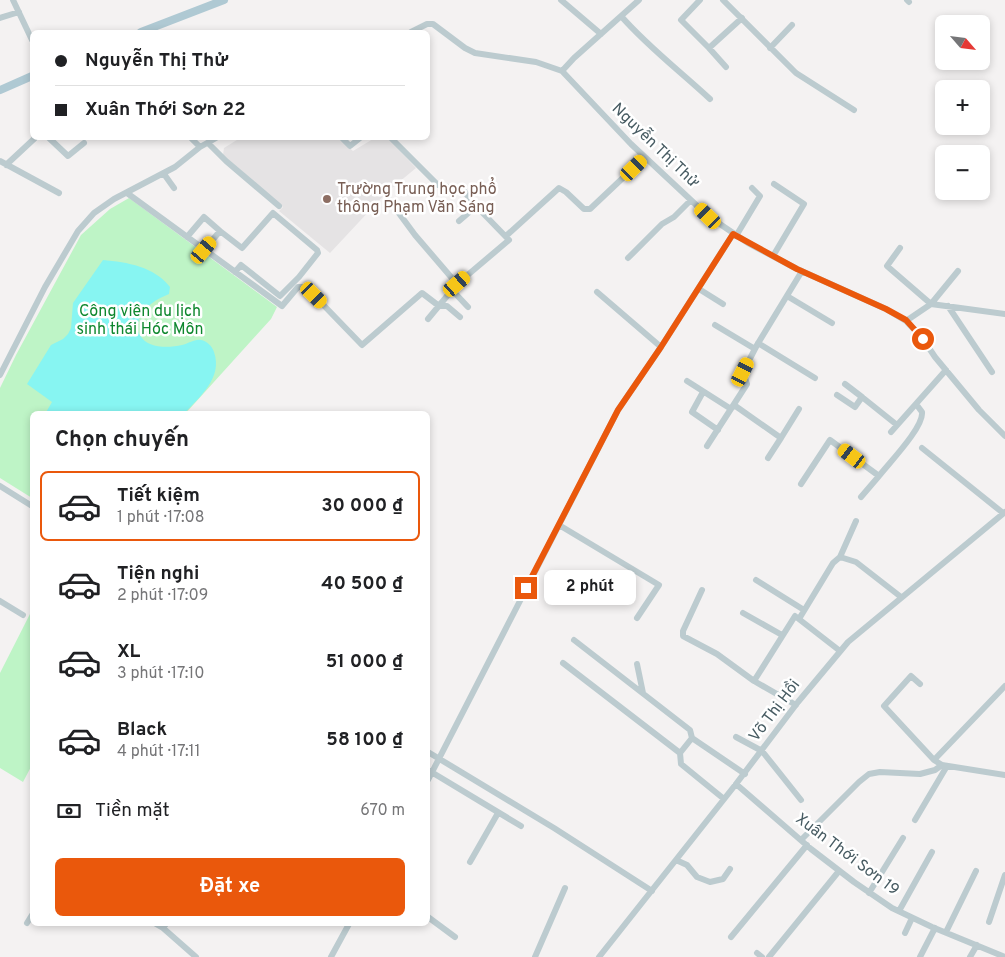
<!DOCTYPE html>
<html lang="vi">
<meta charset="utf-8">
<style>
:root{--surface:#fff;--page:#f6f6f6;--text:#202124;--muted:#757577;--line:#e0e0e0;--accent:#ea580c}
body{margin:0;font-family:Overpass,sans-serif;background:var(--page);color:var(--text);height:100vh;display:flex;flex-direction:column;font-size:19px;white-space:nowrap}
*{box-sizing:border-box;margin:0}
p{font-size:16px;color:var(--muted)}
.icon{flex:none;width:28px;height:28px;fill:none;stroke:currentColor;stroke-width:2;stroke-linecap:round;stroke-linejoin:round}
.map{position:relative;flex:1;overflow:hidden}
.drawer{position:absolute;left:30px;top:411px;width:400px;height:515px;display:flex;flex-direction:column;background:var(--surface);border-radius:8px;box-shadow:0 2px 8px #0003}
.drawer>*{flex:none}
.guide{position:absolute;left:30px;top:30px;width:400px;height:110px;border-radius:8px;box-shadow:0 2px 8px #0003;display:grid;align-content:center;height:110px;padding:0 25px;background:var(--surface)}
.needle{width:32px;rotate:118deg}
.tools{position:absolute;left:935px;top:15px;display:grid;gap:10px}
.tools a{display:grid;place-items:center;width:55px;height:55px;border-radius:8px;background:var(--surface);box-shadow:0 2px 8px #0003;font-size:25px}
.end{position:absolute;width:22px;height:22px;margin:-11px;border:6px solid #ea580c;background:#fff;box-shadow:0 0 0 2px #fff}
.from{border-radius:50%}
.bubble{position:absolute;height:35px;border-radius:8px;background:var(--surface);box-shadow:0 2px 8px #0003;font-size:16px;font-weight:700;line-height:35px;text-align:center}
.car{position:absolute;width:15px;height:30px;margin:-15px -8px;border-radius:6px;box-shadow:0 0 4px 1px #0007;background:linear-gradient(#f5c518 24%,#345 0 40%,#f5c518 0 76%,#345 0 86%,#f5c518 0)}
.guide b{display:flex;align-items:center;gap:18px;height:48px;font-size:19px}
.guide b+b{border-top:1px solid var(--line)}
.guide i{width:12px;height:12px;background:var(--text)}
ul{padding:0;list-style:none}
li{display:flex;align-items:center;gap:15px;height:70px;margin:0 10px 8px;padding:0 15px;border:2px solid transparent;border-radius:8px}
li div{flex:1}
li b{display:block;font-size:19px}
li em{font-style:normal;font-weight:700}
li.on{border-color:var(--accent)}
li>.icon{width:45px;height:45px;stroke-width:1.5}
h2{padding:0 25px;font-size:22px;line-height:60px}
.pay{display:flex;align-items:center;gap:12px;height:55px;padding:0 25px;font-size:19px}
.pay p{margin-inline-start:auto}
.action{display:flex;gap:10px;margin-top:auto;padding:10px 25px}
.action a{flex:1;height:58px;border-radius:8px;background:var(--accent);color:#fff;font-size:20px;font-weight:700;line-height:58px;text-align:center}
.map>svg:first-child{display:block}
.education{fill:#e5e3e4}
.green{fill:#bef4c6}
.water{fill:#87f5f2}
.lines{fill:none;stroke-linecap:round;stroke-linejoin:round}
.minor{stroke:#bccbcf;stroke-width:6}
.major{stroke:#afc9d3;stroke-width:8}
.route{stroke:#ea580c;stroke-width:6}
.education-dot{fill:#8d6e63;stroke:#fff;stroke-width:2}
.labels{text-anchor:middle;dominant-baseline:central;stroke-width:5;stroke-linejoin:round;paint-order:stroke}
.street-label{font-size:16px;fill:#475b62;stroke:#fff}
.education-label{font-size:16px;fill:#785e54;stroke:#fff;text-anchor:start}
.park-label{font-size:16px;fill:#0e872e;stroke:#fff}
</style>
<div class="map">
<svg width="1005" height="957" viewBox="0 0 1005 957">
<rect width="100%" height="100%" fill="#f4f2f2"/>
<path class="education" d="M240 138H338L353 151 373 139V138H388L416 168 387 192 330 253 279 211 283 207 223 155 224 148Z"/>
<path class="green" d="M129 198 277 307 271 319 185 414H32V498L0 478V388L16 355 81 235 110 209Z
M32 610V765L23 782 0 768V673Z"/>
<path class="water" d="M103 260C127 262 155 267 170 287L169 294C157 299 146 305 140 317 137 323 136 330 140 335 147 349 169 348 182 345 188 344 194 339 201 340 207 341 212 346 214 352 223 378 200 396 184 414H45L52 402 27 384 51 345 63 339 68 334 71 328 73 303Z"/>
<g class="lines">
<path class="minor" d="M13 0 32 40
M561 0 601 34
M700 0 681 20 709 48
M723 0 796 73 854 110
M907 0 909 2
M621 16C648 47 680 71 710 99
M0 18 19 12
M411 32 427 24H433L465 48 475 53 536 62 562 71 631 144 708 216 748 243 797 269 886 309 906 321 923 339 935 357 979 410 1005 436
M770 48 792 25
M726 67 709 48 742 18
M562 71 574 58 639 0
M49 138 68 156 84 143
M191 138 200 147 216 138
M342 138 350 146 360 138
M391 138 438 185 463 190 478 208
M208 143 226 161 279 206
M0 161 59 193
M6 165 35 138
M164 174 174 188
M127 193 282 306 298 287H306L362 345 422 293 439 306H447L460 317
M387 197 415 235 457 284 509 240 478 208H474L459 221
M506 236 559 188 566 192 584 209H590L645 157
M736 236 760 196 752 188
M187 237 204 217 220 231
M900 248 887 266 931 304 958 271
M204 250 220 231 242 248 273 213 317 250 318 253 299 277 280 296 241 265 235 272
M773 256 804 204 774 184
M628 258 662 224 674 217 691 200
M699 289 723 304
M452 290 468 307
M597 292 661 347
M787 296 832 323
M948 306 992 372
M428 319 457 284
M906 321 931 304 1005 314
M715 325 755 349
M758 343 815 378
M0 375 45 287 78 231 94 213 114 199 175 167 200 147
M687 381 731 409
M845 384 862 397
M703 392 692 412 718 430
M837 395 855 407 862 397 897 425
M734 405 781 438 799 409
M891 432 946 370
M707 446 747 384 743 372 757 345 802 271
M922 448 1003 513
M768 458 781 438
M801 484 830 440 879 476C889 463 924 427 922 412L916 404
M0 486 32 506
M861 497 879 476
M856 521 840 557 856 562 901 597
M559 525 659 585 637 618
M756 580 804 610
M702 590 683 631V636L717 654 754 681 796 705
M0 601 23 615
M743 613 782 635
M799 619 833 563 840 557
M574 640 690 730 692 738 745 774
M563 663 680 753 692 738
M637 664 643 693
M754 681 795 616 840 651
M920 684 911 676 884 706 934 760 1005 686
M736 737 762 751 801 800
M428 752 554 828 652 891
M680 753 681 764 724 799
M934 760 942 765 1005 775
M428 770 521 826
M428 780 618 410 661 347 733 234
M736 784 811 849 854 882 892 908 932 927 1005 957
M915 820 947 766
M801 840 859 782 869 774 880 772 920 774 935 770 942 765
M676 860 687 865 697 877 710 882 723 879 730 869
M470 862 498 813
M869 893 903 838
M899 911 932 852
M428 917 455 937
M989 922 1005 875
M27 923 32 915
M156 924 163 928 166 924
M163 928 196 957
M946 932 976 871
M905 933 912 918
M731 937 807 845
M757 953 762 957
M331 957 349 924
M535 957 565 888
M599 957 736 784 798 702 848 642 1005 512
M769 957 839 871
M920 957 935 928
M970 957 977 945"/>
<path class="major" d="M141 32 224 0
M0 90 32 76"/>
</g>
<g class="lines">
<path class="route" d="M526 588 618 410 661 347 733 234 797 269 886 309 906 320 923 339"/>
</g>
<circle class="education-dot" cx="327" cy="199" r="5"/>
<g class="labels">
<g class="street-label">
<text transform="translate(655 146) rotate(44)">Nguyễn Thị Thử</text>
<text transform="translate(775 711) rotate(-53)">Võ Thị Hồi</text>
<text transform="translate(847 855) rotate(37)">Xuân Thới Sơn 19</text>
</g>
<g class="education-label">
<text x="337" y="190">Trường Trung học phổ<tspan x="337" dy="18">thông Phạm Văn Sáng</tspan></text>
</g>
<g class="park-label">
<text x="140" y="312">Công viên du lịch<tspan x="140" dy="18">sinh thái Hóc Môn</tspan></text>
</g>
</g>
</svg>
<div class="tools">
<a><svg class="needle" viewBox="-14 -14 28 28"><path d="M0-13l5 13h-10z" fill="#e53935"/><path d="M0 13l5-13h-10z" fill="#757577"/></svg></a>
<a>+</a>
<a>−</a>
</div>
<i class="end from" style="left:923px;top:339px"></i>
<i class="end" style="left:526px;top:588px"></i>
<div class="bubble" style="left:544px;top:570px;width:92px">2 phút</div>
<i class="car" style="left:634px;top:168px;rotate:46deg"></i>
<i class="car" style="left:708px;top:216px;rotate:314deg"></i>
<i class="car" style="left:204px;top:250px;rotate:40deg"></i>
<i class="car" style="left:457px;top:284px;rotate:49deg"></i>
<i class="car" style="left:314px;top:295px;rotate:135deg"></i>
<i class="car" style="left:743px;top:372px;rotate:27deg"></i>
<i class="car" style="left:852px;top:456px;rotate:307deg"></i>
<div class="guide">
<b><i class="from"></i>Nguyễn Thị Thử</b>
<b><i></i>Xuân Thới Sơn 22</b>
</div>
<section class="drawer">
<h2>Chọn chuyến</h2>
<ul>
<li class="on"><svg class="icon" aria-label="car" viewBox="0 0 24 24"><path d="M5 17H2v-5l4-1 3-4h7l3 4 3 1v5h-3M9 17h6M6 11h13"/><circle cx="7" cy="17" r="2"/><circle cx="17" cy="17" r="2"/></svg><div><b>Tiết kiệm</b><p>1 phút · 17:08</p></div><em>30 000 ₫</em></li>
<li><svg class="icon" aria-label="car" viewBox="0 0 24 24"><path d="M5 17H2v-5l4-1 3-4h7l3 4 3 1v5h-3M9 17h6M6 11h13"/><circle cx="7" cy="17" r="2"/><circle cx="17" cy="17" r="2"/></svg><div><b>Tiện nghi</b><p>2 phút · 17:09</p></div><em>40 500 ₫</em></li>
<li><svg class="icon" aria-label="car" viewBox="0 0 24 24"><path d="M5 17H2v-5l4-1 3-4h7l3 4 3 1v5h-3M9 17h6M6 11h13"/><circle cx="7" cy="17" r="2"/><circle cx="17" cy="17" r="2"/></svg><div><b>XL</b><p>3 phút · 17:10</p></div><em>51 000 ₫</em></li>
<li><svg class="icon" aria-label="car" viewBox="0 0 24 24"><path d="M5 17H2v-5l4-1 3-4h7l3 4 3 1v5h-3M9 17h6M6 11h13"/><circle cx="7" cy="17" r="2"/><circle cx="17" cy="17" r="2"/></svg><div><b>Black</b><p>4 phút · 17:11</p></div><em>58 100 ₫</em></li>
</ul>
<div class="pay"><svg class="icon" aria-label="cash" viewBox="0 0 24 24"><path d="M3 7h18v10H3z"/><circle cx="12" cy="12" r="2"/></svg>Tiền mặt<p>670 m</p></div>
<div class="action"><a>Đặt xe</a></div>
</section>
</div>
